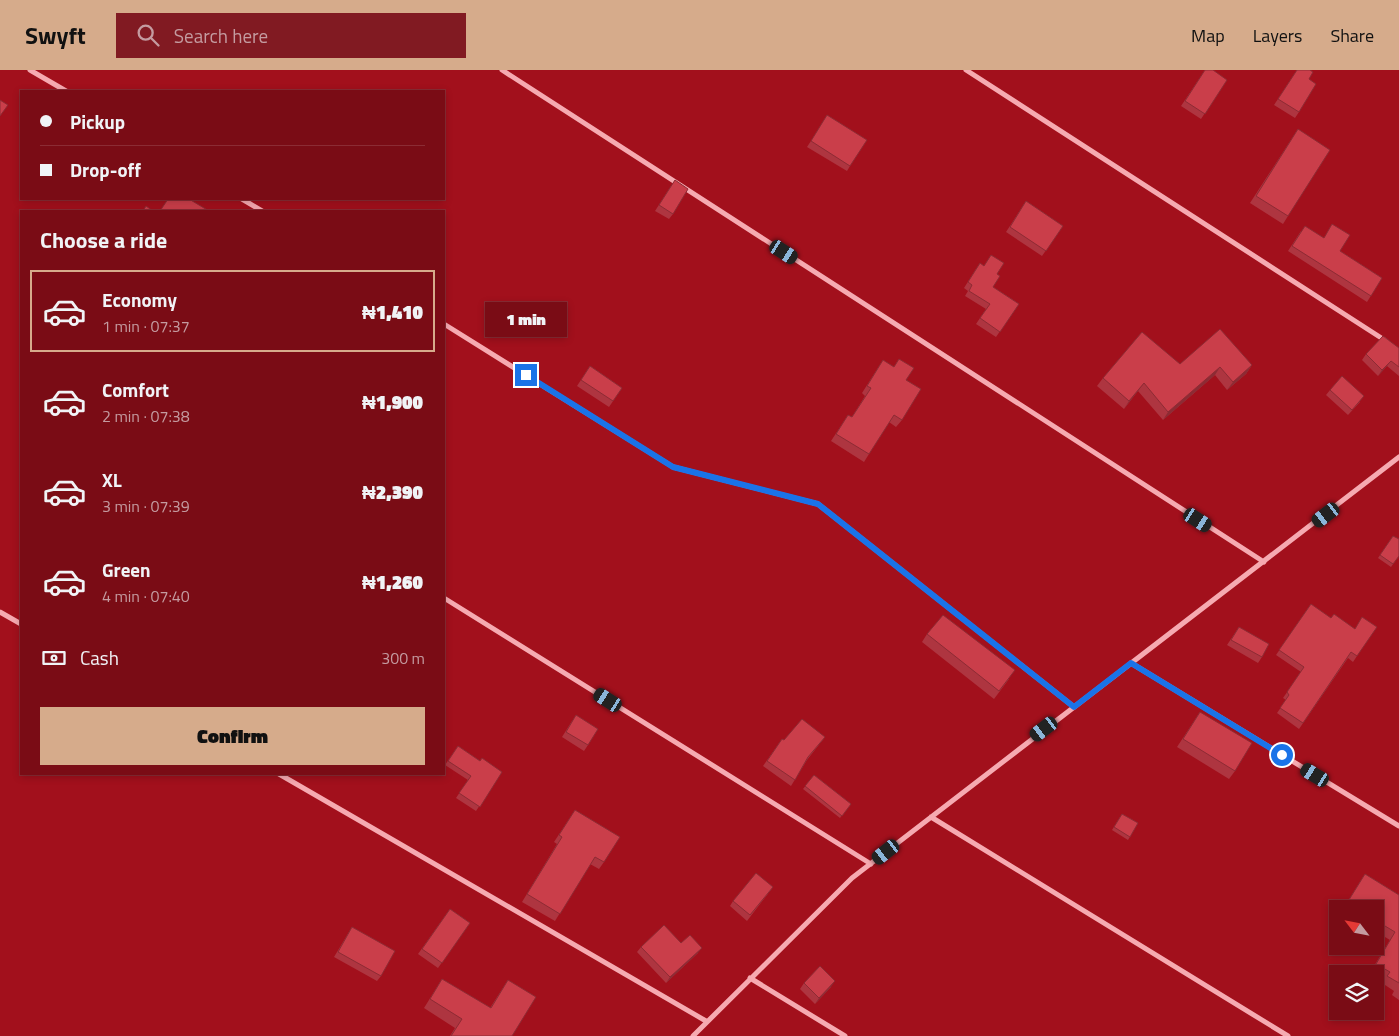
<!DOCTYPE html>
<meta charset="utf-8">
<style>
:root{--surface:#7a0c15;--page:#811a22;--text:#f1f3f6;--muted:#c49ba0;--line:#8b2c34;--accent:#d6ab8b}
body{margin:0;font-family:"Titillium Web",sans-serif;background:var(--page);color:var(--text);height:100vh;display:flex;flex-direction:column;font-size:19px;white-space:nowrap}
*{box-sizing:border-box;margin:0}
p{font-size:16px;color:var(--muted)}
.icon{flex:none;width:28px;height:28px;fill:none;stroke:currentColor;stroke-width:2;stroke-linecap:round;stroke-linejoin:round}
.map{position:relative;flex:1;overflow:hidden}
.sheet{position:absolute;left:20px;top:140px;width:425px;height:565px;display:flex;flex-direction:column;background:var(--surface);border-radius:0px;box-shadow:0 2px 8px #0003,0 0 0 1px var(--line)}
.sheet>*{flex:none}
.hud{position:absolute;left:20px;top:20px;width:425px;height:110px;border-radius:0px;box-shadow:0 2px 8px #0003,0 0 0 1px var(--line);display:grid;align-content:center;height:110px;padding:0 20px;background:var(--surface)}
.needle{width:32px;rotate:302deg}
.buttons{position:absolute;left:1329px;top:830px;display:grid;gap:10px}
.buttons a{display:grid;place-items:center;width:55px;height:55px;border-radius:0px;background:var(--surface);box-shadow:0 2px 8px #0003,0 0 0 1px var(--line);font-size:25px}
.end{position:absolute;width:22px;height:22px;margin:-11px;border:6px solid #1a73e8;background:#fff;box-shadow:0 0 0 2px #fff}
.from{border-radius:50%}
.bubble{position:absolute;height:35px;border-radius:0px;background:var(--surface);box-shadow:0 2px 8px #0003,0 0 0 1px var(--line);font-size:16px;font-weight:800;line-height:35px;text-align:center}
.car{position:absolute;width:15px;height:30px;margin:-15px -8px;border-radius:6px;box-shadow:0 0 4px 1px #0007;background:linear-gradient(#222 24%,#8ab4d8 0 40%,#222 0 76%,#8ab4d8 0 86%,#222 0)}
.hud b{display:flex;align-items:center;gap:18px;height:48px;font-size:19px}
.hud b+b{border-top:1px solid var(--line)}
.hud i{width:12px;height:12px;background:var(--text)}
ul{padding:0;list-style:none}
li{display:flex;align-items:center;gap:15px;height:82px;margin:0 10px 8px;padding:0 10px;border:2px solid transparent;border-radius:0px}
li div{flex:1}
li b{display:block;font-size:19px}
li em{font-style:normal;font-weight:800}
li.on{border-color:var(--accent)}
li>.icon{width:45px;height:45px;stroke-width:1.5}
h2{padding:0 20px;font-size:22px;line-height:60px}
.pay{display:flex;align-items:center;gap:12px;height:55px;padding:0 20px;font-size:19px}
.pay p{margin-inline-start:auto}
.cta{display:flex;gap:10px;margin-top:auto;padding:10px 20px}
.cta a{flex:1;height:58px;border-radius:0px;background:var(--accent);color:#111;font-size:20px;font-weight:800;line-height:58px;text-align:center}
header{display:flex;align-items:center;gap:30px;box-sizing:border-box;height:70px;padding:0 25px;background:var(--accent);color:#111}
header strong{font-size:24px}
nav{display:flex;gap:28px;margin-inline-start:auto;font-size:18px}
.search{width:350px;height:45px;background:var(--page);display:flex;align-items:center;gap:12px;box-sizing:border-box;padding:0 18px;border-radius:0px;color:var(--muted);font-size:19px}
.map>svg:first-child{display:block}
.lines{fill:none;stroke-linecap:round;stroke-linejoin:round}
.minor{stroke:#f6aab1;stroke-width:5}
.wall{fill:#ae3540}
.shaded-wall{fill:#8d2b34}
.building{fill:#ca3e4a;stroke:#8d2b34}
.route{stroke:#1a73e8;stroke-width:6}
</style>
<header>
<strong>Swyft</strong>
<div class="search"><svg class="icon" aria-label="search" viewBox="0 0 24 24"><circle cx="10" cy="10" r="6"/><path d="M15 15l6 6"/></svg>Search here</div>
<nav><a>Map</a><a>Layers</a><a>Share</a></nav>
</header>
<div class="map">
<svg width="1399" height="966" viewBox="0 0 1399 966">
<rect width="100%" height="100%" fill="#a2101c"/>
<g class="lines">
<path class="minor" d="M30 0 66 21
M502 0 1264 492
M966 0 1386 271
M242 129 262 141
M444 254 673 397 818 434 1074 637
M444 528 871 794
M0 542 21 554
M1131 593 1399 756
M279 704 706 951
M931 747 1288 966
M750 908 845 966
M693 966 852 808 1399 387"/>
</g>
<path class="wall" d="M1205 0 1227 10 1201 49 1181 36Z
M1297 0 1309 9 1299 42 1295 48 1274 35Z
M824 51 850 96 847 101 807 77Z
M1298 59 1288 146 1283 154 1250 133Z
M671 116 673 144 669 149 655 141Z
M1026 131 1063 156 1042 186 1006 162Z
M1301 161 1340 181 1382 208 1367 232 1288 181Z
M976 199 997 204 993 217 1019 234 996 267 976 254 986 239 965 226 968 221 964 218Z
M1399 278V306L1387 296 1378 306 1362 290 1366 284Z
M899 289 906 310 902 350 896 357 889 352 864 392 831 371 848 345 852 347 865 326 862 323 883 290 894 297Z
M1180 294 1252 295 1246 304 1227 320 1215 305 1163 350 1138 321 1124 339 1097 316 1103 308Z
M590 296 622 318 609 337 577 316Z
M1330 320 1360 332 1348 345 1326 325Z
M1393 466 1399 486 1391 497 1378 488Z
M1311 534 1357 586 1353 592 1348 588 1299 659 1277 643 1286 630 1283 628 1301 602 1276 585Z
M1239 557 1262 587 1258 593 1227 575Z
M927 564 1009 609 994 629 922 572Z
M1200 642 1235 701 1229 709 1177 677Z
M572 651 588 675 584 681 562 667Z
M825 667 807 690 791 716 763 696 782 669 784 670Z
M458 676 480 691 502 702 476 741 456 728 468 710 445 695Z
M814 705 851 734 840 748 803 719Z
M575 740 604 792 599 799 590 794 555 851 522 832 557 774 554 772Z
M1122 744 1138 753 1128 770 1112 760Z
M1365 804 1399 825V930L1392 925 1394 921 1382 913 1384 909 1371 901 1390 870 1375 861V839H1343Z
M773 817 747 851 730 836 733 831Z
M450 839 470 853 438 898 418 884Z
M352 857 381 906 377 911 334 887Z
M681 873 698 883 666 913 637 882 641 877Z
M442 909 490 938 508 910 512 966H450L455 958 424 938Z
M804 913 831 917 815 934 800 919Z"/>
<path class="shaded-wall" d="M1391 291 1387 296 1378 306 1382 300Z
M1252 295 1246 304 1227 320 1233 312Z
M1220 297 1215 305 1163 350 1168 342Z
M1144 313 1138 321 1124 339 1129 331Z
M702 878 698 883 666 913 670 907Z
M835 911 831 917 815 934 819 928Z"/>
<path class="building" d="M1205 0H1213L1227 10 1205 44 1185 31Z
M1297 0H1310L1313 2 1309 9 1316 14 1299 42 1278 29Z
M0 30 8 35 0 46Z
M827 45 867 70 850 96 811 71Z
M1298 59 1330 80 1288 146 1256 126Z
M675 110 688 119 673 144 659 135Z
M168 129H189L209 141H160Z
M1026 131 1063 156 1046 181 1010 157Z
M146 136 153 141H143Z
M1332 154 1350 165 1340 181 1382 208 1371 226 1292 176 1305 156 1324 168Z
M991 185 1004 193 997 204 1000 206 993 217 1019 234 1000 262 980 248 990 234 969 221 972 215 968 212 980 193 984 196Z
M1220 259 1252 295 1233 312 1220 297 1168 342 1144 313 1129 331 1103 308 1142 262 1180 294Z
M1383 266 1399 278V297L1391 291 1382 300 1366 284Z
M899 289 914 298 906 310 921 319 902 350 894 345 869 384 836 364 848 345 852 347 871 318 867 316 883 290 894 297Z
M590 296 622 318 613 331 581 310Z
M1342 306 1364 326 1352 340 1330 320Z
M1393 466 1399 469V486L1393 494 1380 485Z
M1311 534 1331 548 1334 544 1355 559 1362 547 1377 557 1357 586 1351 582 1303 653 1280 638 1289 625 1287 622 1304 597 1279 580Z
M943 545 1015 600 999 621 927 564Z
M1239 557 1269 574 1262 587 1231 570Z
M1200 642 1252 673 1235 701 1183 669Z
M576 645 598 659 588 675 566 662Z
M802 649 825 667 808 687 795 710 767 691 782 669 784 670Z
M458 676 480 691 482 688 502 702 480 737 459 723 471 706 448 691Z
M814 705 851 734 842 746 805 716Z
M575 740 620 767 604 792 595 787 560 844 527 824 562 767 559 765Z
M1122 744 1138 753 1130 767 1114 757Z
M756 803 773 817 750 845 733 831Z
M1365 804 1399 825V913L1387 906 1390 902 1376 894 1395 862 1375 850V839H1356L1347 833Z
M450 839 470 853 442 893 422 879Z
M664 855 681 873 690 865 702 878 670 907 641 877Z
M352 857 395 881 381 906 338 882Z
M820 896 835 911 819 928 804 913Z
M442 909 491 938 508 910 536 927 512 966H451L462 949 430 929Z"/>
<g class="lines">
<path class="route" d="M526 305 673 397 818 434 1074 637 1131 593 1282 685"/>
</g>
</svg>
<div class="buttons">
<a><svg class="needle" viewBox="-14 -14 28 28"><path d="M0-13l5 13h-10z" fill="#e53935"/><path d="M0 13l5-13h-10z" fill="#c49ba0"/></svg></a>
<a><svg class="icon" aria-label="layers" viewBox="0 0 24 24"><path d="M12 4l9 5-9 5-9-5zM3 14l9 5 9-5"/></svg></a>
</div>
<i class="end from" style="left:1282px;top:685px"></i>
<i class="end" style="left:526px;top:305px"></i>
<div class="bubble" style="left:485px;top:232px;width:82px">1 min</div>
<i class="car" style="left:784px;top:182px;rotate:123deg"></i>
<i class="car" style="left:1326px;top:445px;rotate:233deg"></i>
<i class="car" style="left:1198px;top:450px;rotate:123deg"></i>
<i class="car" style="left:608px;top:630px;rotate:302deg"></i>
<i class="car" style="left:1044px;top:659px;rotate:233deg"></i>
<i class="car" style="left:1315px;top:705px;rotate:301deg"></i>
<i class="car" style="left:886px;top:782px;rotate:232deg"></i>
<div class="hud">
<b><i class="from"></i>Pickup</b>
<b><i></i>Drop-off</b>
</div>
<section class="sheet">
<h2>Choose a ride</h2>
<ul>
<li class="on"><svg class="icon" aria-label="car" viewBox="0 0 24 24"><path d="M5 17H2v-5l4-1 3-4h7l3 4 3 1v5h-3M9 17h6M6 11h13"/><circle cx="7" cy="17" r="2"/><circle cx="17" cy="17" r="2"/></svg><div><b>Economy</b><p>1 min · 07:37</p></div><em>₦1,410</em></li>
<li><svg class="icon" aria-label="car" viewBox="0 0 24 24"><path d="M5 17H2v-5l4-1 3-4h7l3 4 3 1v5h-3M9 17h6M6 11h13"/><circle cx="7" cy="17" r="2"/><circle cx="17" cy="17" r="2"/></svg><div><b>Comfort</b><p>2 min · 07:38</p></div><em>₦1,900</em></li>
<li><svg class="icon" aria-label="car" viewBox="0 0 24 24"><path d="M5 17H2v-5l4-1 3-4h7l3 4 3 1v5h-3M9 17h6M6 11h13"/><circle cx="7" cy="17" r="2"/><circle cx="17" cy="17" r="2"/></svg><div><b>XL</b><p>3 min · 07:39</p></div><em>₦2,390</em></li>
<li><svg class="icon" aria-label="car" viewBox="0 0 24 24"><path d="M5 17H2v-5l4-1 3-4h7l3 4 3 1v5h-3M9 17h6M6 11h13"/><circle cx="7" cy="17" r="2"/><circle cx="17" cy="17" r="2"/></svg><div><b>Green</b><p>4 min · 07:40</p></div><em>₦1,260</em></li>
</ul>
<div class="pay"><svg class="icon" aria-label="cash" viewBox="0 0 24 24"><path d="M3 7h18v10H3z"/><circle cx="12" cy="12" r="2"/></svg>Cash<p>300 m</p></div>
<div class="cta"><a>Confirm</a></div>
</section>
</div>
